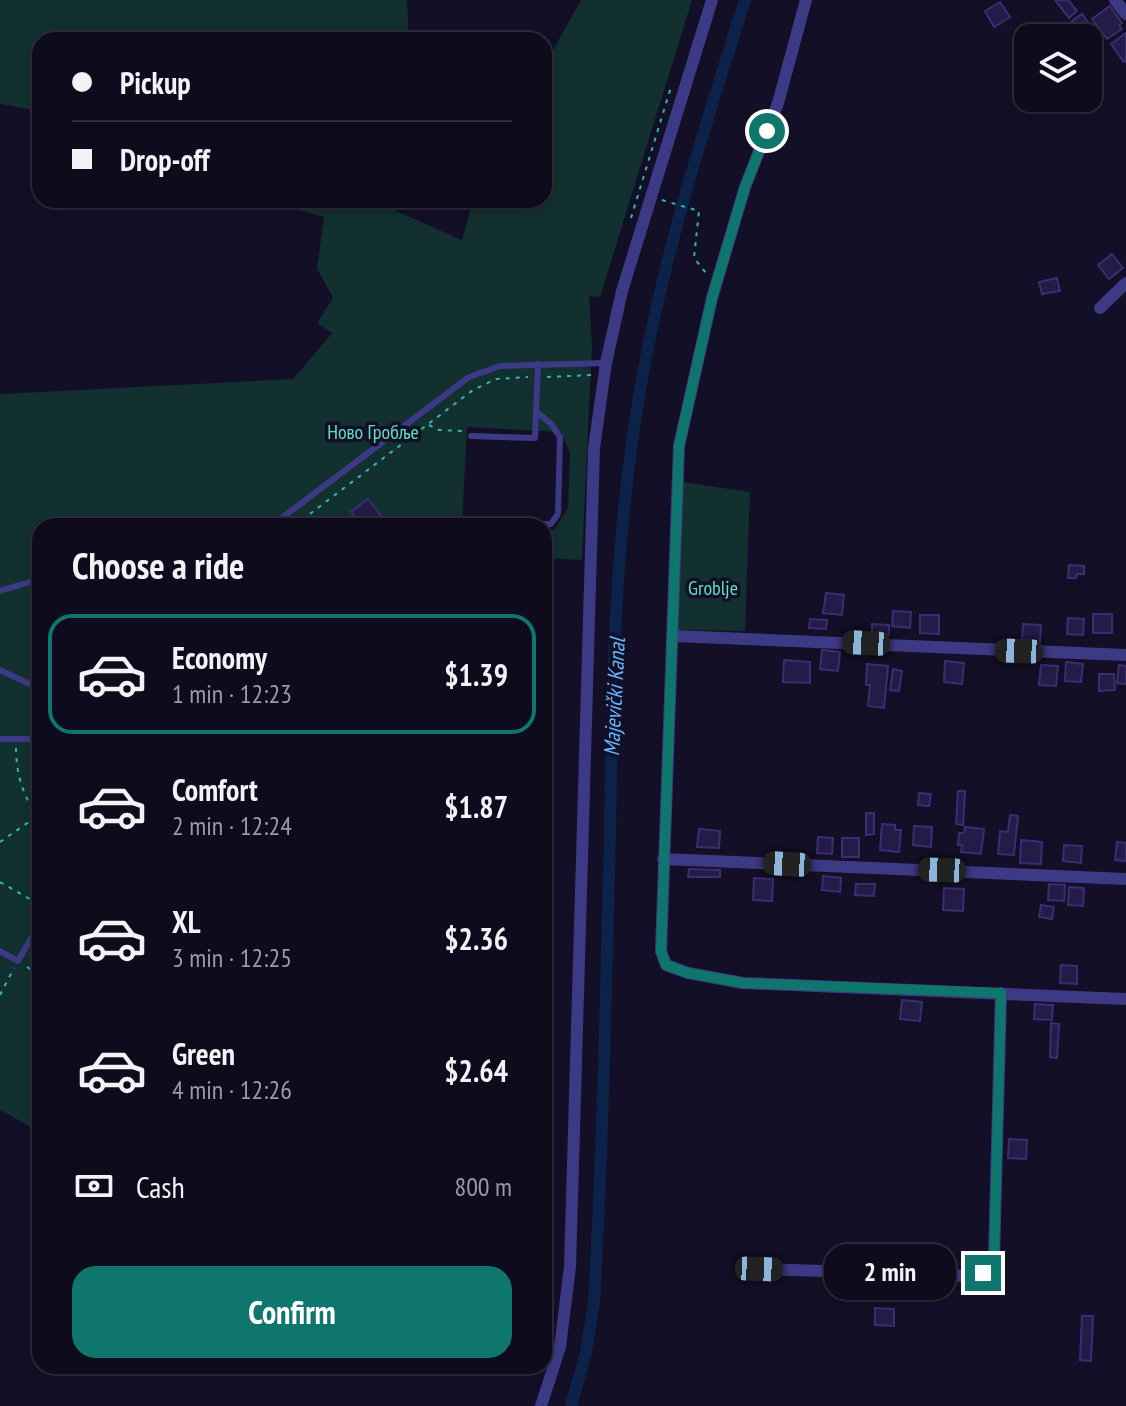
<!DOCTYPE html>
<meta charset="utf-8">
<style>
:root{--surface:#0e0b1c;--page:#171425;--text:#f1f3f6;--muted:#9b9ba3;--line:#2e2b3b;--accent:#0f766e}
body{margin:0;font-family:"PT Sans Narrow",sans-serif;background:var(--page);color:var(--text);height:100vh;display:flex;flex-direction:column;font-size:30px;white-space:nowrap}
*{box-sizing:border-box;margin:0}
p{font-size:26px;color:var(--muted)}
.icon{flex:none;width:44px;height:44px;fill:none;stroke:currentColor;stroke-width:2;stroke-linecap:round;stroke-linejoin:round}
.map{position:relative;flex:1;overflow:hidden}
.panel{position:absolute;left:32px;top:518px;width:520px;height:856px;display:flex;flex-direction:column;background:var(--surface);border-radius:24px;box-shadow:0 4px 12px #0003,0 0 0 2px var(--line)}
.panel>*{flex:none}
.top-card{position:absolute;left:32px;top:32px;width:520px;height:176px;border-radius:24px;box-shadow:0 4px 12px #0003,0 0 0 2px var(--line);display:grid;align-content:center;height:176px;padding:0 40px;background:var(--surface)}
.controls{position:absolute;left:1014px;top:24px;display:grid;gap:16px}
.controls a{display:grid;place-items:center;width:88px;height:88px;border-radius:16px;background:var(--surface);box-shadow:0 4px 12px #0003,0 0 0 2px var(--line);font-size:40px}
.end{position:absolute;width:36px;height:36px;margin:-18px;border:10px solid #0f766e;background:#fff;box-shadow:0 0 0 4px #fff}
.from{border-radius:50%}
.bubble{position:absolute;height:56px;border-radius:24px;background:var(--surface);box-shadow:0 4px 12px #0003,0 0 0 2px var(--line);font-size:26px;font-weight:700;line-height:56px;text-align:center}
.car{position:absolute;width:24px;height:48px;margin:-24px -12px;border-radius:10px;box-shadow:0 0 6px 2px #0007;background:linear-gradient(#222 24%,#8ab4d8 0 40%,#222 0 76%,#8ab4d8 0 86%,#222 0)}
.top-card b{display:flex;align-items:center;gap:28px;height:76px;font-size:30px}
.top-card b+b{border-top:2px solid var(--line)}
.top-card i{width:20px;height:20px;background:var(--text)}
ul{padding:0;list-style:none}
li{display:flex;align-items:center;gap:24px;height:120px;margin:0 16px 12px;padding:0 24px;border:4px solid transparent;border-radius:24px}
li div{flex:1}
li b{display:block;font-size:30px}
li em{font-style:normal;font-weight:700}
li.current{border-color:var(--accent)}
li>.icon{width:72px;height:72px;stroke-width:1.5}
h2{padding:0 40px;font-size:36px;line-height:96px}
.pay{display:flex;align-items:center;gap:20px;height:88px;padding:0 40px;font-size:30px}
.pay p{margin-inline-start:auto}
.primary-button{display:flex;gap:16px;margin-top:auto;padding:16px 40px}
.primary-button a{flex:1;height:92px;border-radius:24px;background:var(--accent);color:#fff;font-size:32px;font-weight:700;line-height:92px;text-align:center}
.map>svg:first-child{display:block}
.green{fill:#12302f}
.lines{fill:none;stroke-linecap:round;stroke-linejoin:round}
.canal{stroke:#0c2248;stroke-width:12}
.building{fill:#241b47;stroke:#3b2d73;stroke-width:2}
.path{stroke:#2fb8b0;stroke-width:2;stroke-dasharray:4 6;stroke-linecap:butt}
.service{stroke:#3d3a85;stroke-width:6}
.minor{stroke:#3d3a85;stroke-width:12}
.route{stroke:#0f766e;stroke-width:10}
.labels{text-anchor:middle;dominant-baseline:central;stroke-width:7;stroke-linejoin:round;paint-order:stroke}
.park-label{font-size:20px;fill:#5fe0c0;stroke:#130f26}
.water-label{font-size:22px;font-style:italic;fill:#62b6ff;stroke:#130f26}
</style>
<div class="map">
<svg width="1126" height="1406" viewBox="0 0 1126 1406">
<rect width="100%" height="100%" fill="#130f26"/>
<path class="green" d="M0 0H407L409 40H40V111L0 104Z
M581 0H692L600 297 589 296 592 344 582 560 544 558V530H554L568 508 570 453 561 432 467 427 462 526H40V1132L0 1110V394L293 379 332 333 317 323 333 298 317 268 324 217 260 200H395L394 210 462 240 473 200H544V57L550 56Z
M683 482 750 492 745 631 678 630Z"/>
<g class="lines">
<path class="canal" d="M571 1406 586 1352 594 1302C603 1145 606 988 610 832 612 697 614 562 634 429 655 281 700 141 745 0"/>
</g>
<path class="building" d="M1055 0H1068L1077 11 1069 18Z
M1000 2 1010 17 994 27 985 11Z
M1110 6 1122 23 1119 25 1122 29 1107 39 1092 19Z
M1082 14 1103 43 1094 50 1088 38 1072 21Z
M1126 33V61L1124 62 1111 44Z
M1112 254 1123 268 1109 279 1098 265Z
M1057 278 1060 291 1042 294 1039 282Z
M368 499 389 526H363L351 512Z
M1069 565 1084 566V574H1077L1076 578H1068Z
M826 593 844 595 842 615 823 613Z
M893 611 911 612 910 628 892 626Z
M1093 614H1112V633H1093Z
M920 615H939V634L920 633Z
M1068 618 1084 619 1083 635 1067 634Z
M810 619 827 620 826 629 809 628Z
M872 624 889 625V635L872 634Z
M1023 624 1041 625 1040 642 1022 641Z
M822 650 840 652 838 671 820 669Z
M784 660 810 662V683L783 682Z
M945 661 964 663 962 684 944 682Z
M1066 662 1083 664 1081 682 1065 681Z
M867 664 888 666 884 708 868 706 870 685H866Z
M1041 665 1058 666 1056 686 1039 685Z
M1119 665 1126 666V684L1117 683Z
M893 669 902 671 899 691 890 690Z
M1099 674H1114L1115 690 1099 691Z
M958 791H965L963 825 956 824Z
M919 793 931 794 929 806 918 805Z
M866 813H874V834L866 835Z
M1010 815 1018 816 1014 855 998 854 1000 831 1008 832Z
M882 824 895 825V830H901L899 852 880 850Z
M914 826 932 827 931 847 913 845Z
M965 827 984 829 981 854 961 852 962 845H958L959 833H964Z
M699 829 720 831 719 848 697 847Z
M818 837 833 838 832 854 817 853Z
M842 838H859V857H842Z
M1021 840 1042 842 1041 864 1020 863Z
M1117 842 1126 843V861L1115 860Z
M1064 845 1082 846 1081 863 1063 861Z
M689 869 720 870V877H688Z
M823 876 841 878 840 892 822 890Z
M754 878 773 879 772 901 753 900Z
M856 884H875L874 896 855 895Z
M1049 884 1065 885 1064 901 1048 900Z
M1069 887 1084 888 1083 906 1068 905Z
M944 888 964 889 963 911 943 910Z
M1041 905 1054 907 1052 919 1039 917Z
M1061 965 1077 966V984L1060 983Z
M902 1000 922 1002 920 1021 900 1019Z
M1035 1004 1053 1005 1052 1020 1034 1019Z
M1051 1023 1059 1024 1057 1058 1050 1057Z
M1009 1139 1027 1140 1026 1159 1008 1158Z
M873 1282 887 1283 886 1300 872 1299Z
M875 1308 894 1309V1326L875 1325Z
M1082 1316H1093L1091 1361 1080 1360Z"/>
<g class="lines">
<path class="path" d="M662 200 699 211 694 258 706 273
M631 218 671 87
M547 377 592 375
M429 425 439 430 462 431
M294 526 473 390 496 379 528 377
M16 748C16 775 24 799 40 820
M0 842 36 817
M0 882 40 905
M27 967 40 975
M0 995 14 968"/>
<path class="service" d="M471 436 535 438 538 364
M468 522 551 524 558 514 560 437 551 424 536 411
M271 526 469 377 500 366 606 363
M0 591 40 579
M0 670 40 689
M0 739H40
M0 951 18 961 40 923"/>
<path class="minor" d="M806 0 778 103 745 187 712 298 679 446 661 951 666 965 688 973 743 983 1126 999
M1115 0 1126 14
M1100 308 1126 283
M674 636 1126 655
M663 859 1126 879
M759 1269 972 1276 987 1271 994 1259 1001 993
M541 1406 560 1347 570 1267 594 448 606 363 622 291 712 0"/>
</g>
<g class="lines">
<path class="route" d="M767 131 745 187 712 298 679 446 661 951 666 965 688 973 743 983 1001 993 994 1259 992 1266 983 1273"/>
</g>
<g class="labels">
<g class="park-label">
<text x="373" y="432">Ново Гробље</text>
<text x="713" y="588">Groblje</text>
</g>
<g class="water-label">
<text transform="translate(614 697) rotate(-87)">Majevički Kanal</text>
</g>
</g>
</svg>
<div class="controls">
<a><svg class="icon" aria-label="layers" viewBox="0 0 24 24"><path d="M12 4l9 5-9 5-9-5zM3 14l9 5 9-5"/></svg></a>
</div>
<i class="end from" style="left:767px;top:131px"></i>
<i class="end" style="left:983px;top:1273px"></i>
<div class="bubble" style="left:824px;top:1244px;width:132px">2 min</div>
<i class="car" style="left:866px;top:643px;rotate:273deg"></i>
<i class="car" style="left:1019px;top:651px;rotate:272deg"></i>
<i class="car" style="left:787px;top:864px;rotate:273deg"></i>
<i class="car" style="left:942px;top:870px;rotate:272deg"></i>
<i class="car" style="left:759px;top:1269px;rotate:92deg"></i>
<div class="top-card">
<b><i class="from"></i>Pickup</b>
<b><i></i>Drop-off</b>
</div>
<section class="panel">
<h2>Choose a ride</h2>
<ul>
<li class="current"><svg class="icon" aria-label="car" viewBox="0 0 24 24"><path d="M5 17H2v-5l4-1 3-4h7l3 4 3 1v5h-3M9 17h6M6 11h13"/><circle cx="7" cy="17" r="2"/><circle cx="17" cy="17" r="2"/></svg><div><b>Economy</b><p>1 min · 12:23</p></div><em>$1.39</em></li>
<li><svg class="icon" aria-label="car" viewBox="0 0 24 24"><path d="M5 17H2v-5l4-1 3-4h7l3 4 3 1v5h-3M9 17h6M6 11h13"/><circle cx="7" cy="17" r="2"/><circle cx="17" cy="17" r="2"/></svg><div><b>Comfort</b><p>2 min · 12:24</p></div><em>$1.87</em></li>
<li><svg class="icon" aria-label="car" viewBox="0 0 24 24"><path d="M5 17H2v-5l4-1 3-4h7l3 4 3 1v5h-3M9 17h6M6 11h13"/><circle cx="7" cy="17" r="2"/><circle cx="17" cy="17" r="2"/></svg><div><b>XL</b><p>3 min · 12:25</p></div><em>$2.36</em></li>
<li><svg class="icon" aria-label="car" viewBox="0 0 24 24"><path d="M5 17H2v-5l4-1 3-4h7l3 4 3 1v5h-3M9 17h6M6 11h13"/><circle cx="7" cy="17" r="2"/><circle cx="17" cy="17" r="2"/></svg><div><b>Green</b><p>4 min · 12:26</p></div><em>$2.64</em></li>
</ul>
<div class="pay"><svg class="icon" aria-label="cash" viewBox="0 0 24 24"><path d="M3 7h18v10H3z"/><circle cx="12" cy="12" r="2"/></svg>Cash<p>800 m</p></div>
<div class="primary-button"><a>Confirm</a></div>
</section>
</div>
